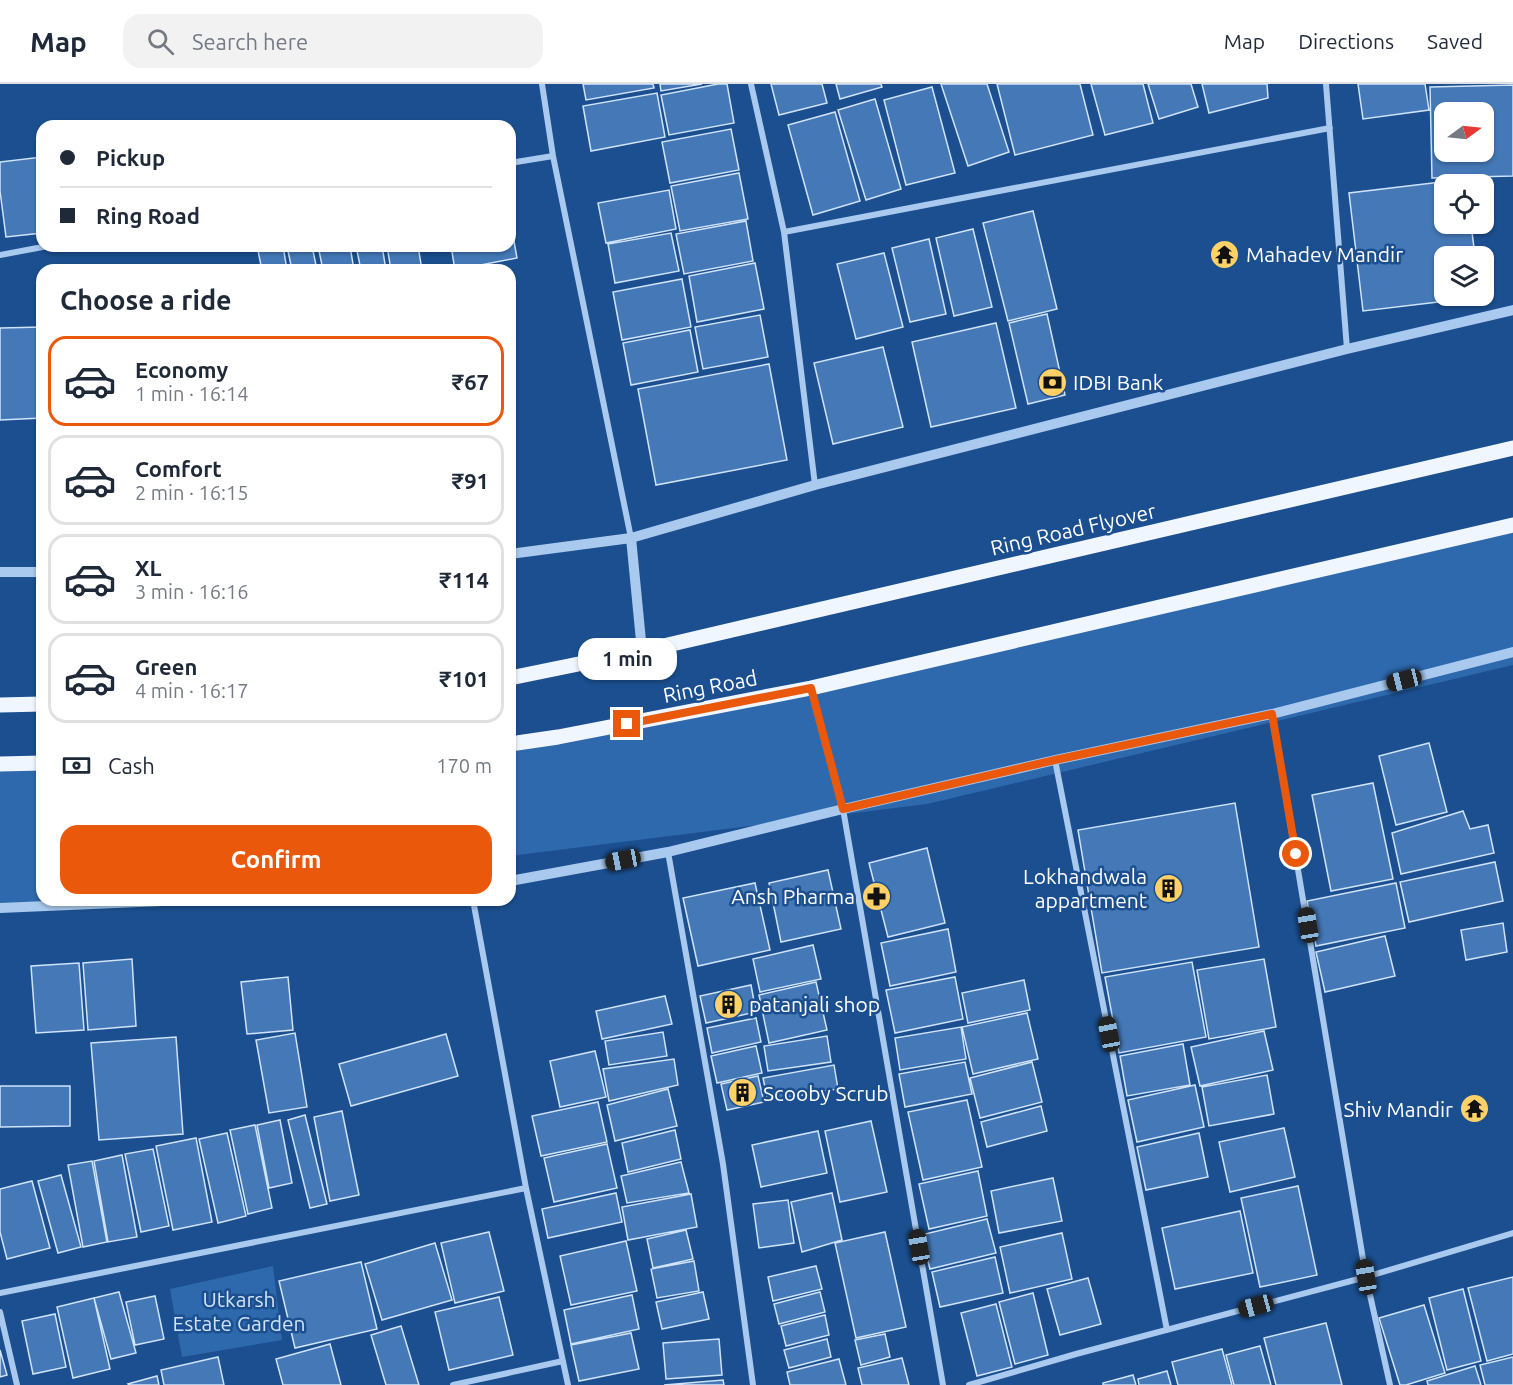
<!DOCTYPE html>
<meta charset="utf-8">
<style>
:root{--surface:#fff;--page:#f2f2f3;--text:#1f2937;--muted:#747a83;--line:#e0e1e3;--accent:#ea580c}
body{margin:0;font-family:Ubuntu,sans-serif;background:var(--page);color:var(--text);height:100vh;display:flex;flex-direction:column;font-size:22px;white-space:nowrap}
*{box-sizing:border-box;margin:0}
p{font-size:20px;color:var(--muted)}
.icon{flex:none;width:33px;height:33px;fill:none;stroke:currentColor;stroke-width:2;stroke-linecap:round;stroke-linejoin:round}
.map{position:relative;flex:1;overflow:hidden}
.sheet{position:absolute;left:36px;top:180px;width:480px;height:642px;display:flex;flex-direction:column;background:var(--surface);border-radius:18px;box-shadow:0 2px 4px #0004}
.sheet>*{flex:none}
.banner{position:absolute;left:36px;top:36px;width:480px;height:132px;border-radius:18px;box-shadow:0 2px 4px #0004;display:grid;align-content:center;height:132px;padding:0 24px;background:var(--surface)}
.needle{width:39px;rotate:75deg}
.tools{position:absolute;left:1434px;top:18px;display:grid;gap:12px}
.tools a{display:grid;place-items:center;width:60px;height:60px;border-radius:12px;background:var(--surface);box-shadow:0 2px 4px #0004;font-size:30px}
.end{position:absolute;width:27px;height:27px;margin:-14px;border:8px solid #ea580c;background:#fff;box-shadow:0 0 0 3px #fff}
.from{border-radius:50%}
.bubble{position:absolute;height:42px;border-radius:18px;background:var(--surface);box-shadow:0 2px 4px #0004;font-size:20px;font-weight:600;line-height:42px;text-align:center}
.car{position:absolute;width:18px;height:36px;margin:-18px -9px;border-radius:8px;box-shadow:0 0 4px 2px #0007;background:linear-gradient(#222 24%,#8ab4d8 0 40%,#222 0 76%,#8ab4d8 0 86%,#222 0)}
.banner b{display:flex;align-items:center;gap:21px;height:57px;font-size:22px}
.banner b+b{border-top:2px solid var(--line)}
.banner i{width:15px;height:15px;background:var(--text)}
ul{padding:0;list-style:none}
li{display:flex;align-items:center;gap:18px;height:90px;margin:0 12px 9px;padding:0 12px;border:3px solid var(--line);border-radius:18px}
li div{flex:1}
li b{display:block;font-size:22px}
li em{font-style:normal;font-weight:600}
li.selected{border-color:var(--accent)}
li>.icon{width:54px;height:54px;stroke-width:1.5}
h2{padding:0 24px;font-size:27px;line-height:72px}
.pay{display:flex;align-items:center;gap:15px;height:66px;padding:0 24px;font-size:22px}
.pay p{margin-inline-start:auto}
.primary-button{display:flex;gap:12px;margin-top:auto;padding:12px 24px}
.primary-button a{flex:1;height:69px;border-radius:18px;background:var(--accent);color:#fff;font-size:24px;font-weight:600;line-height:69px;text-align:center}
header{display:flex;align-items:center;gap:36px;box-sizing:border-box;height:84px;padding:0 30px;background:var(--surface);border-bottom:2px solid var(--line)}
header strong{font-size:28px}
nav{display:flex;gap:33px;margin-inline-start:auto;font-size:21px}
.search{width:420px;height:54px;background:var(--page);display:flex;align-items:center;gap:15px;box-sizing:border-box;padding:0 21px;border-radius:18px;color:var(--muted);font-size:22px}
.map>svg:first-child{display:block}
.green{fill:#2e69ad}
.building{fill:#4478b7;stroke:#cfe3fa;stroke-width:1.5;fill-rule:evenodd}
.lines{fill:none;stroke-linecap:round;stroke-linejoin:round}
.minor{stroke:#a9c9ee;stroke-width:6}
.tertiary{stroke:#a9c9ee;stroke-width:10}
.primary{stroke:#f0f6ff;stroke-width:15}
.route{stroke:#ea580c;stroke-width:8}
.labels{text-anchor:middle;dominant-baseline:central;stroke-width:5;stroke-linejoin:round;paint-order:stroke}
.poi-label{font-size:21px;fill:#fff;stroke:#1b4f8f;text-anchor:start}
.street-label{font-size:21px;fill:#fff;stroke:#1b4f8f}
.park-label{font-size:21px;fill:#cfe3fa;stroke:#1b4f8f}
</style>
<header>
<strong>Map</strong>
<div class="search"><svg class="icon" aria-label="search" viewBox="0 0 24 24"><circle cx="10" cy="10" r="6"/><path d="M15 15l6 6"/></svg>Search here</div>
<nav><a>Map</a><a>Directions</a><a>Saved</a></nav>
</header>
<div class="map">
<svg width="1513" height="1301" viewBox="0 0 1513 1301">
<rect width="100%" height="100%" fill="#1b4f8f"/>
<path class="green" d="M1513 434V581L927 720 510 772V655L558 653 1199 514Z
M42 672V816H72L0 821V674Z
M273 1182 282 1256 182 1273 170 1205Z"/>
<path class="building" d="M583 0H653L654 4 586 16Z
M660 0H702L661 7Z
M718 0H727L734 39 669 51 661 11Z
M771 0H822L827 19 779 31Z
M836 0H881L882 3 840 15Z
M941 0H987L1009 68 968 82Z
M997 0H1080L1093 51 1015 71Z
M1091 0H1143L1153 39 1105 51Z
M1148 0H1191L1198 23 1159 35Z
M1202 0H1267L1268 14 1209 29Z
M1358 0H1425L1429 26 1363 35Z
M1513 1V92L1432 94 1430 3ZM1444 28H1484V68H1444Z
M932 3 955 89 906 101 884 16Z
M657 9 665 53 591 67 583 22Z
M875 15 901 105 866 116 838 26Z
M835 28 860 117 813 131 788 41Z
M731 45 739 86 670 99 662 58Z
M42 73V149L6 153 0 107V78Z
M739 89 748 135 680 147 671 102Z
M1466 95 1467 100H1444V140H1471L1475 172H1444V212H1480V213L1363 227 1349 109Z
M669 106 676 145 606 159 598 119Z
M1033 127 1057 225 1008 237 983 139Z
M510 135 517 174 455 186 451 162H510Z
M746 137 753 177 684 190 676 150Z
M973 145 992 223 954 232 936 154Z
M671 149 679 187 615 199 608 160Z
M929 155 946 230 910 238 892 164Z
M257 162H283L287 186H262Z
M287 162H312L317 186H292Z
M318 162H350L354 186H323Z
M356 162H382L386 186H361Z
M387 162H418L422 186H391Z
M884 169 903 243 856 255 837 180Z
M755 179 764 225 697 238 689 192Z
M682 195 691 243 622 256 613 208Z
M1047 230 1065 311 1028 320 1009 239Z
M760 231 768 273 703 285 695 243Z
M996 239 1016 324 931 343 912 258Z
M42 243V334L0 336V244Z
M690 246 698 288 631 301 623 259Z
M883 263 903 343 833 360 814 279Z
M769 280 787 376 656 401 638 305Z
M1429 659 1447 728 1396 741 1379 672Z
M1373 699 1393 795 1331 807 1312 711Z
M1235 719 1259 863 1102 889 1078 746Z
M1463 727 1470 745 1488 741 1494 769 1401 790 1392 749Z
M927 764 945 839 888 853 869 779Z
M1495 778 1503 817 1409 838 1400 798Z
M828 786 841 845 781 858 769 799Z
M755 799 770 866 698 882 683 814Z
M1396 799 1405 844 1316 862 1307 817Z
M1503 839 1507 868 1466 876 1461 846Z
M948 845 956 888 890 902 881 859Z
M1385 852 1395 892 1325 908 1316 868Z
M813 861 821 895 760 908 753 875Z
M132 875 136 942 88 946 83 879Z
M1264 875 1276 943 1209 955 1197 886Z
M1192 878 1206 953 1119 969 1105 893Z
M79 879 84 946 36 949 31 882Z
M288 893 293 946 247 950 241 898Z
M955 893 963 935 895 949 886 906Z
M1024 896 1030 926 968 939 962 909Z
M816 898 827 946 769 959 759 911Z
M751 901 756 928 706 939 700 912Z
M665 912 672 940 602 955 596 927Z
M1027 929 1038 975 973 990 962 943Z
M756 934 761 958 712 969 707 944Z
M961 943 966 975 900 986 895 954Z
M1264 947 1273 986 1200 1002 1191 963Z
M663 948 667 972 609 981 605 957Z
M295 949 307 1023 269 1029 256 956Z
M446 950 458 992 351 1022 339 980Z
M827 952 831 978 768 987 764 962Z
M176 953 183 1050 99 1056 91 959Z
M1183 960 1190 1001 1127 1012 1120 972Z
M756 962 762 989 717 999 711 972Z
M595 967 606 1013 560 1023 550 977Z
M674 975 678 1001 609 1017 603 985Z
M965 978 972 1010 905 1023 899 990Z
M1032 978 1042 1018 980 1034 970 994Z
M834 981 838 1005 768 1017 763 994Z
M1267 991 1274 1030 1209 1042 1202 1003Z
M758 992 764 1018 727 1026 721 1000Z
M1195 1001 1204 1043 1137 1058 1128 1016Z
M0 1002H70V1042L0 1043Z
M668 1005 677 1042 615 1057 607 1021Z
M967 1016 982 1083 923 1096 908 1028Z
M598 1018 607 1058 541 1072 532 1032Z
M1041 1022 1047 1047 987 1063 981 1038Z
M342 1027 359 1111 330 1117 314 1033Z
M305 1031 327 1120 310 1124 288 1036Z
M280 1036 292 1099 269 1104 257 1041Z
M871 1037 887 1108 840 1118 825 1047Z
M255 1041 272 1124 248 1130 230 1046Z
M1284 1044 1295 1093 1230 1108 1219 1058Z
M675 1046 681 1075 628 1088 622 1059Z
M818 1047 827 1089 761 1103 752 1061Z
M227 1049 246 1132 218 1139 199 1055Z
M1199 1049 1208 1093 1146 1106 1137 1063Z
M196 1054 212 1138 173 1146 156 1062Z
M607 1060 617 1104 554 1118 544 1074Z
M153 1065 169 1142 141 1148 125 1070Z
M122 1071 137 1153 108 1158 94 1077Z
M92 1077 107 1158 83 1163 68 1081Z
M681 1078 689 1109 627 1119 621 1092Z
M978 1087 987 1132 929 1145 919 1100Z
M61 1091 81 1163 58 1169 38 1097Z
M1053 1094 1062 1137 999 1149 991 1107Z
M32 1097 50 1164 7 1175 0 1148V1105Z
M1298 1102 1317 1191 1260 1203 1241 1114Z
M616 1109 622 1138 548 1154 542 1125Z
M832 1109 842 1156 802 1168 791 1118Z
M691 1110 697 1143 628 1156 622 1123Z
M788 1116 794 1159 759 1164 753 1120Z
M1240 1127 1253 1189 1175 1205 1162 1144Z
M987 1135 996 1169 930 1185 921 1151Z
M686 1146 693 1175 653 1184 647 1155Z
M489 1148 504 1207 455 1219 441 1159Z
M885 1148 906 1243 856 1254 835 1159Z
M1062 1149 1072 1195 1010 1209 1000 1163Z
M626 1157 637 1207 571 1221 560 1172Z
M435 1159 452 1216 382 1236 365 1180Z
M995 1173 1003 1209 940 1223 932 1188Z
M694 1177 699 1207 657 1214 651 1185Z
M361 1178 377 1245 295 1264 279 1197Z
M816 1182 822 1205 773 1217 768 1193Z
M1513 1193V1270L1487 1277 1468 1204Z
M1088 1194 1101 1240 1060 1251 1047 1205Z
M1463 1205 1481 1277 1447 1286 1429 1214Z
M119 1208 136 1269 111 1275 94 1214Z
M703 1208 709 1235 662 1245 656 1218Z
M820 1208 825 1228 779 1240 774 1220Z
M1033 1209 1048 1271 1015 1280 999 1218Z
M632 1211 639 1245 571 1260 564 1226Z
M155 1212 164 1255 135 1261 126 1218Z
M499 1213 513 1271 449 1286 435 1228Z
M94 1214 110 1285 73 1294 57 1223Z
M996 1220 1012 1283 977 1292 961 1229Z
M1424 1221 1445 1289 1406 1301H1400L1379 1234Z
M55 1230 66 1283 33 1290 22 1237Z
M825 1231 829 1251 786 1262 781 1242Z
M1326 1239 1342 1301H1276L1264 1254Z
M401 1242 419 1301H386L371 1251Z
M631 1249 639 1285 579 1297 571 1261Z
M885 1250 890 1273 861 1281 855 1256Z
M719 1255 722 1291 666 1295 663 1259Z
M827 1255 831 1273 789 1284 784 1266Z
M330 1260 341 1301H283L276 1275Z
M1260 1262 1271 1301H1234L1226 1271Z
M1222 1265 1232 1301H1178L1172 1278Z
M0 1266 7 1291 0 1293Z
M218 1273 224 1301H164L161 1286Z
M1513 1273V1301H1485L1480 1281Z
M902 1274 909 1301H862L858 1284Z
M839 1275 846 1301H790L787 1288Z
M1475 1282 1481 1301H1428L1427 1297Z
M1167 1287 1171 1301H1139L1138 1295Z
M1133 1291 1136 1301H1103V1299Z
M157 1292 159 1301H129L128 1300Z
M723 1296 724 1301H664Z"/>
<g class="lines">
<path class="minor" d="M542 0 553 72 631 454
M751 0 784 148 815 401
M1326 0 1347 265
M510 79 553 72
M784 148 1330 44
M0 171 48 162
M811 604 843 725 943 1301
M1272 630 1366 1193 1390 1301
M1055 676 1167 1246
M668 768 723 1080 753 1301
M473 816 526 1104 568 1301
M0 1209 526 1104
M0 1228 17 1301
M453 1301 563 1277
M969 1301 1076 1270 1366 1193 1513 1149"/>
<path class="tertiary" d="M631 454 642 567
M510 470 631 454 815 401 1347 265 1513 226
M0 488H42
M510 797 668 768 843 725 1055 676 1272 630 1513 568
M0 824 185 816"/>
<path class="primary" d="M510 594 642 567 1513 364
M0 621 42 620
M510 660 558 653 811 604 1513 441
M0 680 42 679"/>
</g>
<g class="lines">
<path class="route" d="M627 640 811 604 843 725 1055 676 1272 630 1296 770"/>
</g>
<defs>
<symbol id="temple-disc" viewBox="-11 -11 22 22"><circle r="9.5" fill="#ffd166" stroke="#1b4f8f"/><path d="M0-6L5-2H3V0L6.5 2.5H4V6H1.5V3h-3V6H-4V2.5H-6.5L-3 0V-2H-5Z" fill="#111"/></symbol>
<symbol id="bank-disc" viewBox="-11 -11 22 22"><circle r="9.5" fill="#ffd166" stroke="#1b4f8f"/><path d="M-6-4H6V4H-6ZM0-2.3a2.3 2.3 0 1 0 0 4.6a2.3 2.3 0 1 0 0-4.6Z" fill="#111"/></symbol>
<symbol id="building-disc" viewBox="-11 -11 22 22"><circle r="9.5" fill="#ffd166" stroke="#1b4f8f"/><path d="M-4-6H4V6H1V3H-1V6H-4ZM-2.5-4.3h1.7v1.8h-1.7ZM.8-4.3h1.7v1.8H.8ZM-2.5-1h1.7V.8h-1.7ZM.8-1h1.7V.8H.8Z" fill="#111"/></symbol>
<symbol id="pharmacy-disc" viewBox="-11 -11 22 22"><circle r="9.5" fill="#ffd166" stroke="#1b4f8f"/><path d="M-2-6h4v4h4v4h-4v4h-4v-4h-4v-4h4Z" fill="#111"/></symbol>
</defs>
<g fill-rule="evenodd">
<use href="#temple-disc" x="1208" y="154" width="33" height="33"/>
<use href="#bank-disc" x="1036" y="282" width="33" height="33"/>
<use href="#building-disc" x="1152" y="788" width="33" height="33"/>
<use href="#pharmacy-disc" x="860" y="796" width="33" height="33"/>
<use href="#building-disc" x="712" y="904" width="33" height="33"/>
<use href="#building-disc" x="726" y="992" width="33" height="33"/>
<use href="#temple-disc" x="1458" y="1008" width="33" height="33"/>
</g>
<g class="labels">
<g class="poi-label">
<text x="1246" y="170">Mahadev Mandir</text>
<text x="1073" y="298">IDBI Bank</text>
<text x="1147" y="792" text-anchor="end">Lokhandwala<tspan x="1147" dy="24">appartment</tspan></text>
<text x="855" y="812" text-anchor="end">Ansh Pharma</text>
<text x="749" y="920">patanjali shop</text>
<text x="763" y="1009">Scooby Scrub</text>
<text x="1453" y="1025" text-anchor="end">Shiv Mandir</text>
</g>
<g class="street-label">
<text transform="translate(1073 445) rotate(-13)">Ring Road Flyover</text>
<text transform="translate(710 602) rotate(-11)">Ring Road</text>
</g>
<g class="park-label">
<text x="239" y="1215">Utkarsh<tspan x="239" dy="24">Estate Garden</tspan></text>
</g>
</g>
</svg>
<div class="tools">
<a><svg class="needle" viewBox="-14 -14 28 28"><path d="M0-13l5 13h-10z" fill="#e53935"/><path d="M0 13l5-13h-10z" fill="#747a83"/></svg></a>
<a><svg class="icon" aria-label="locate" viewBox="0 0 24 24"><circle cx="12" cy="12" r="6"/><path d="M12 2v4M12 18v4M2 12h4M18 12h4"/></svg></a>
<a><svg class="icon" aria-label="layers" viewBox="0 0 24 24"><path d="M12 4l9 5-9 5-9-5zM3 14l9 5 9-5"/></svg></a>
</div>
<i class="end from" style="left:1296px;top:770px"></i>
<i class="end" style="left:627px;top:640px"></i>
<div class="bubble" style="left:578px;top:554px;width:99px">1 min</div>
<i class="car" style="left:1404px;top:596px;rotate:256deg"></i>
<i class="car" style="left:623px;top:776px;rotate:259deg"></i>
<i class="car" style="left:1308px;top:841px;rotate:351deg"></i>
<i class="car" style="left:1109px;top:950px;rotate:349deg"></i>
<i class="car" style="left:919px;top:1163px;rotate:350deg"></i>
<i class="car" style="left:1366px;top:1193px;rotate:351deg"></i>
<i class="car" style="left:1256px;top:1222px;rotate:255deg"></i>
<div class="banner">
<b><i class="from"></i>Pickup</b>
<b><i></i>Ring Road</b>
</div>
<section class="sheet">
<h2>Choose a ride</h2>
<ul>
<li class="selected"><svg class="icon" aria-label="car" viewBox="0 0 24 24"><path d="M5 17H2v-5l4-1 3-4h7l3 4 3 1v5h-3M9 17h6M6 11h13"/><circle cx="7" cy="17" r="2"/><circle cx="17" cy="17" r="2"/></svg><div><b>Economy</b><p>1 min · 16:14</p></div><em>₹67</em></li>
<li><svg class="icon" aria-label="car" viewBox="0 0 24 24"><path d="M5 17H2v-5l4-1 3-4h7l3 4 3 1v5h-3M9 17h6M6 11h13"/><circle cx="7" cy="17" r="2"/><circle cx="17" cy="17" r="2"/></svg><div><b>Comfort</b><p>2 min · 16:15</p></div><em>₹91</em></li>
<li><svg class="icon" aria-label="car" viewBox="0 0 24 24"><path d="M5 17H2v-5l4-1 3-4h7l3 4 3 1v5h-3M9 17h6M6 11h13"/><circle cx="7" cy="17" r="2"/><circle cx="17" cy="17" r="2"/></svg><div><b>XL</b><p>3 min · 16:16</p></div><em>₹114</em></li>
<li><svg class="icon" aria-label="car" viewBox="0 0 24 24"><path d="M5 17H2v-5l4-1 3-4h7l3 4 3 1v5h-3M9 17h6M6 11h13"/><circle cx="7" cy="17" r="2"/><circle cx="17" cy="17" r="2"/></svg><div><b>Green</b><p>4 min · 16:17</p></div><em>₹101</em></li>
</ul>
<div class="pay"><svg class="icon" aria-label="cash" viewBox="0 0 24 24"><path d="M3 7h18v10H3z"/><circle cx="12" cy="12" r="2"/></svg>Cash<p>170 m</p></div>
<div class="primary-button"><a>Confirm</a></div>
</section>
</div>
